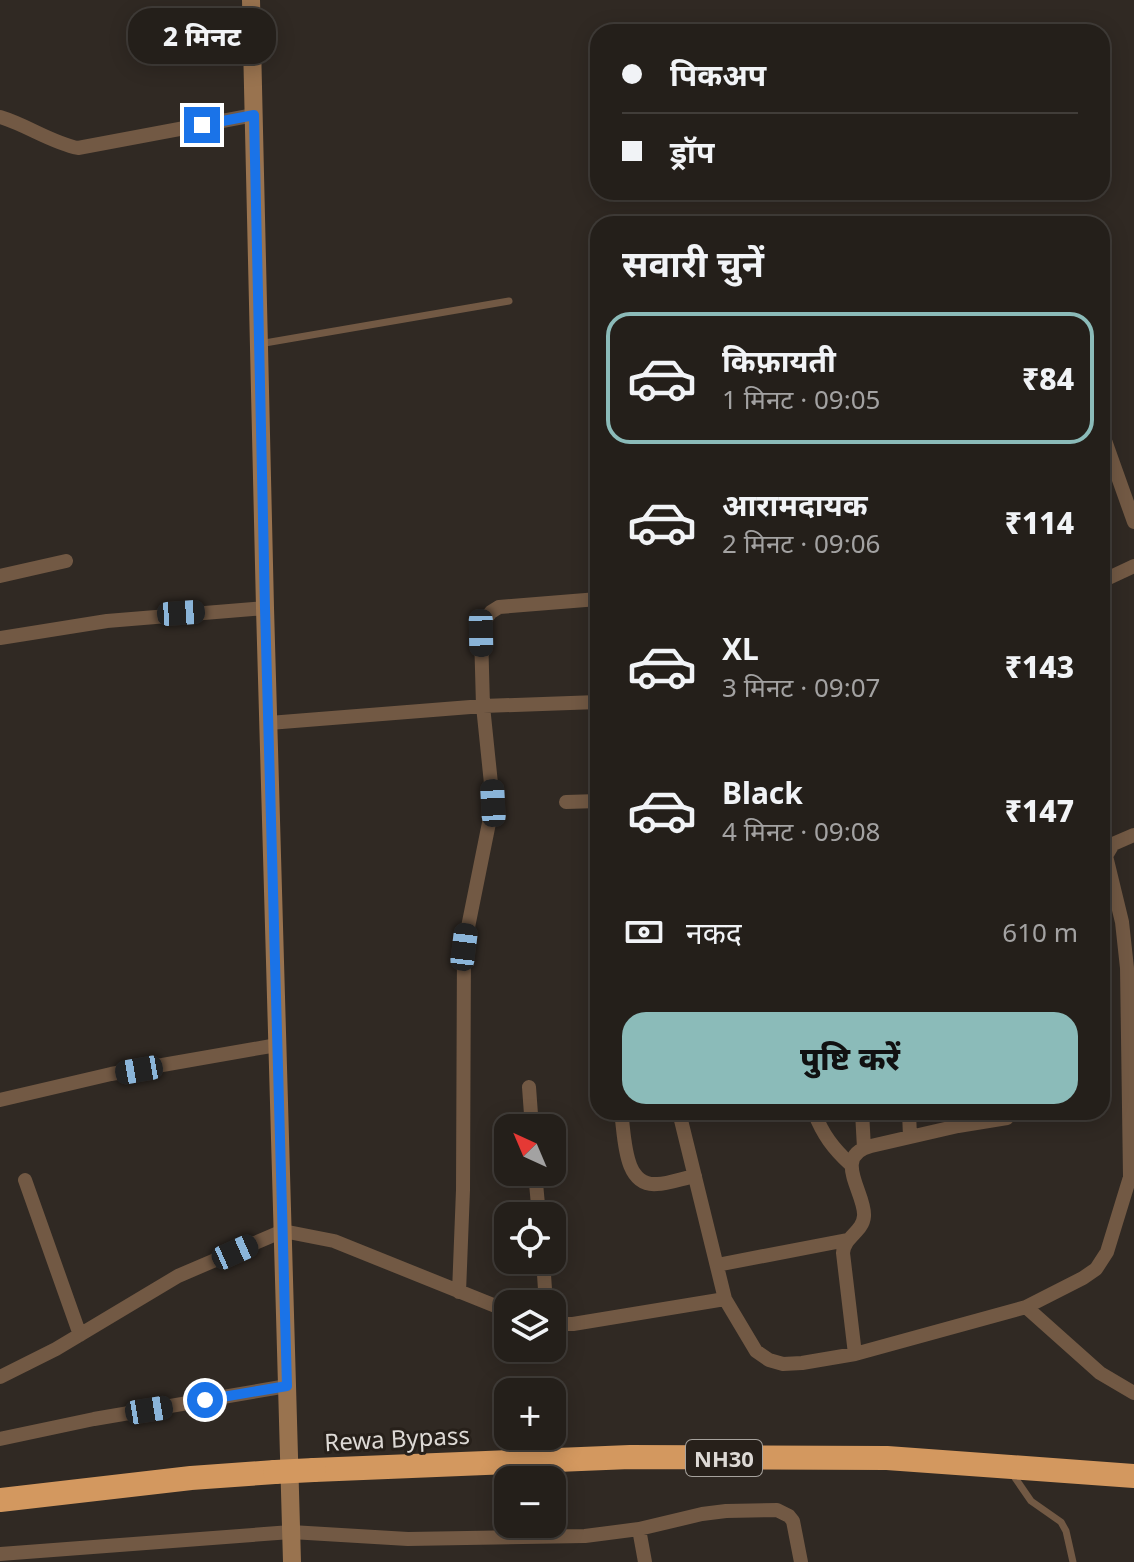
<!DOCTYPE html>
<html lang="hi">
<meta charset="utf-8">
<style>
:root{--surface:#241f1a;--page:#302c27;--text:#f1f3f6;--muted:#a3a2a2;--line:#413d39;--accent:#8bbbb9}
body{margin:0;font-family:"Noto Sans","Noto Sans Devanagari",sans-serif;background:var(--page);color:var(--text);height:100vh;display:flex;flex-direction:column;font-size:30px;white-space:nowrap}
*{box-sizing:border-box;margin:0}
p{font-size:26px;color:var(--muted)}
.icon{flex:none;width:44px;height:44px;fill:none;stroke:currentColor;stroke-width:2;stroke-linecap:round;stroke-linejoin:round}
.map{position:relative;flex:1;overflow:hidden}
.side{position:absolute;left:590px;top:216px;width:520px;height:904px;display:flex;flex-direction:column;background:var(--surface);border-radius:24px;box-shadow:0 4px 20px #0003,0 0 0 2px var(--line)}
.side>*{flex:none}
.hud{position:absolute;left:590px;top:24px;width:520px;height:176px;border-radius:24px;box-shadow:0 4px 20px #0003,0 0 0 2px var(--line);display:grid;align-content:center;height:176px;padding:0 32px;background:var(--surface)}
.needle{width:52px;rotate:316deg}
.buttons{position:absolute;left:494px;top:1114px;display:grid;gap:16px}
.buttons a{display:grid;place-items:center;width:72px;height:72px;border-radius:16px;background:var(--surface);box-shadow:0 4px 20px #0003,0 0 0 2px var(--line);font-size:40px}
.end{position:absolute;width:36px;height:36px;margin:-18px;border:10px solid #1a73e8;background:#fff;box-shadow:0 0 0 4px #fff}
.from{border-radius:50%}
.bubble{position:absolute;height:56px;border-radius:24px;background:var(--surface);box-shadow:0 4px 20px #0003,0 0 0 2px var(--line);font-size:26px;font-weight:800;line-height:56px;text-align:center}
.car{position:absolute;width:24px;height:48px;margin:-24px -12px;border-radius:10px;box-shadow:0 0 6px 2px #0007;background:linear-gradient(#222 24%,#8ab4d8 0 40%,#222 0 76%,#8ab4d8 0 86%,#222 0)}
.hud b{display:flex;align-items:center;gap:28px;height:76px;font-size:30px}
.hud b+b{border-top:2px solid var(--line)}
.hud i{width:20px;height:20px;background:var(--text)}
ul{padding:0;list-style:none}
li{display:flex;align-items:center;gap:24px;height:132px;margin:0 16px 12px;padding:0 16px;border:4px solid transparent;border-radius:24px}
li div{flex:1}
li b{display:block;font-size:30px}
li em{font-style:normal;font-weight:800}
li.on{border-color:var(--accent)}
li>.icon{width:72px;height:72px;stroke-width:1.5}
h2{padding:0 32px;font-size:36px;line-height:96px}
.pay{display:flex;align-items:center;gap:20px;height:88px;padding:0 32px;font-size:30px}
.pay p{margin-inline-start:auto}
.cta{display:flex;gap:16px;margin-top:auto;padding:16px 32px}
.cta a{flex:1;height:92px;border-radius:24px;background:var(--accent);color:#111;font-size:32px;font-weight:800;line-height:92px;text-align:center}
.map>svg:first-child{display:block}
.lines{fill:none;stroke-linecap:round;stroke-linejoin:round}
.lane{stroke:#725944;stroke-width:7}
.street{stroke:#725944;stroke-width:14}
.secondary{stroke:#99734f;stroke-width:18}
.highway{stroke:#d3985f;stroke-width:24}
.highway-bridge{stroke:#d3985f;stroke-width:24}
.route{stroke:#1a73e8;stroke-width:10}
.labels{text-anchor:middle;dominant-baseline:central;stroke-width:6;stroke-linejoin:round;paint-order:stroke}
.shield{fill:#27201a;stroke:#a6a29d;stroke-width:2}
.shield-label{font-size:22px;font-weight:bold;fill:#ddd9d5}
.street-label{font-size:24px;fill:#ddd9d5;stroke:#27201a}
</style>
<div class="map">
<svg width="1134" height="1562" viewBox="0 0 1134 1562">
<rect width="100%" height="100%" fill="#302923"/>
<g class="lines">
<path class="lane" d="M259 344 509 301
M1011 1472 1031 1501 1061 1522 1066 1531 1073 1562"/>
<path class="street" d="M0 117C27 125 52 143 78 148L254 115
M1102 432 1134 522
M0 576 66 561
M1102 581 1134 566
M0 638 107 621 265 608
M269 723 483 706 598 702
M566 802 598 801
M529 1087 532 1128
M0 1100 111 1074 277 1045
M621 1112C625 1136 623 1187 657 1184 669 1184 683 1178 695 1176
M679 1112 725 1299 756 1351 769 1360 783 1364 802 1363 855 1354 1026 1307 1100 1373 1134 1393
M814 1112C823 1135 833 1148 850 1164
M862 1112 864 1148
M909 1112 910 1137
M535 1172 539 1216
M25 1180 80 1335
M543 1260 546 1304
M717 1265 847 1240
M459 1292 463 1190 464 947 493 803 483 706 481 633 484 621 491 612 499 607 598 599
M1026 1307 1083 1278 1096 1269 1107 1252 1130 1177 1127 968 1122 922 1106 856 1113 844 1134 835
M552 1324H573L725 1299
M855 1354 843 1253C844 1237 863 1232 864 1216 866 1194 831 1156 871 1146L958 1126 1007 1118
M0 1377 56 1349 178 1276 283 1231 334 1241 508 1311
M0 1439 94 1419 287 1386
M639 1529 645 1562
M0 1554 291 1532 408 1539 585 1536 639 1529 702 1514 726 1511 777 1510 789 1516 793 1521 801 1562"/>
<path class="secondary" d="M251 0 265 608 292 1562"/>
<path class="highway" d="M314 1470 630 1457 887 1458 1134 1476
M0 1500 191 1478 275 1472"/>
<path class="highway-bridge" d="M275 1472 314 1470"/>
</g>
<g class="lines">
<path class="route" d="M202 125 254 115 265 608 287 1386 205 1400"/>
</g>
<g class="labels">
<rect class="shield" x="686" y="1440" width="76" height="36" rx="6"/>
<g class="shield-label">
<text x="724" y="1458">NH30</text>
</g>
<g class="street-label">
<text transform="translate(397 1438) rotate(-3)">Rewa Bypass</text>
</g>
</g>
</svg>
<div class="buttons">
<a><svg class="needle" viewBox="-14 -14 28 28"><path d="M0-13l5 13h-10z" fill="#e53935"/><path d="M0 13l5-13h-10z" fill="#a3a2a2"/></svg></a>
<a><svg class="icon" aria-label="locate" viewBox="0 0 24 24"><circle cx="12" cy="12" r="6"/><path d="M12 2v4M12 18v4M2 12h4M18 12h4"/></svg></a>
<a><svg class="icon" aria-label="layers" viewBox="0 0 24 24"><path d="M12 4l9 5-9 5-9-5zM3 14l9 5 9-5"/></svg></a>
<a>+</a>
<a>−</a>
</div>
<i class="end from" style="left:205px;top:1400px"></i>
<i class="end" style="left:202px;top:125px"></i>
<div class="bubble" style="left:128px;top:8px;width:148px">2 मिनट</div>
<i class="car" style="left:181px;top:613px;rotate:86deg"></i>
<i class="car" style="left:481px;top:633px;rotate:179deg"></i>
<i class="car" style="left:493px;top:803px;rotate:357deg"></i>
<i class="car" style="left:464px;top:947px;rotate:7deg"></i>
<i class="car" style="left:139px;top:1070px;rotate:260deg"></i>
<i class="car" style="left:235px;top:1252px;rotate:66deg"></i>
<i class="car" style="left:149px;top:1410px;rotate:81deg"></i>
<div class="hud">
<b><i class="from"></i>पिकअप</b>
<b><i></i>ड्रॉप</b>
</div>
<section class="side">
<h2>सवारी चुनें</h2>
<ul>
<li class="on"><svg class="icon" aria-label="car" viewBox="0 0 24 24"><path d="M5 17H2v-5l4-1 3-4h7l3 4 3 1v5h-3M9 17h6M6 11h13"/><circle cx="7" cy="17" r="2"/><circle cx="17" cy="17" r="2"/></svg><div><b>किफ़ायती</b><p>1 मिनट · 09:05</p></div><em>₹84</em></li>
<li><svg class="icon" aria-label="car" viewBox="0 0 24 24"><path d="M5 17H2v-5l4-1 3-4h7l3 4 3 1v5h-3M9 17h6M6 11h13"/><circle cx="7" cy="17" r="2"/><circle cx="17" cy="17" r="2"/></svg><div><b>आरामदायक</b><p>2 मिनट · 09:06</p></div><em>₹114</em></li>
<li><svg class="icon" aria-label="car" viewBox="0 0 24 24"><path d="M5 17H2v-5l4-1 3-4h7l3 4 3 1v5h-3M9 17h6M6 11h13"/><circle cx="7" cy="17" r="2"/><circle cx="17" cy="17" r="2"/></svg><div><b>XL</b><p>3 मिनट · 09:07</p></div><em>₹143</em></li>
<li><svg class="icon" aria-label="car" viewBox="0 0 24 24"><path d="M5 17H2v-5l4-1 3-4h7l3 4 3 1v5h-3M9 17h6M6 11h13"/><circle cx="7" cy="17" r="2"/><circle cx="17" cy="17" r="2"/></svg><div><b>Black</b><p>4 मिनट · 09:08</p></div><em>₹147</em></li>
</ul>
<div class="pay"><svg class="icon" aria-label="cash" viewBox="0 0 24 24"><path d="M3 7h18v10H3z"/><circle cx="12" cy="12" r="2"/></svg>नकद<p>610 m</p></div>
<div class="cta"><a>पुष्टि करें</a></div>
</section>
</div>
